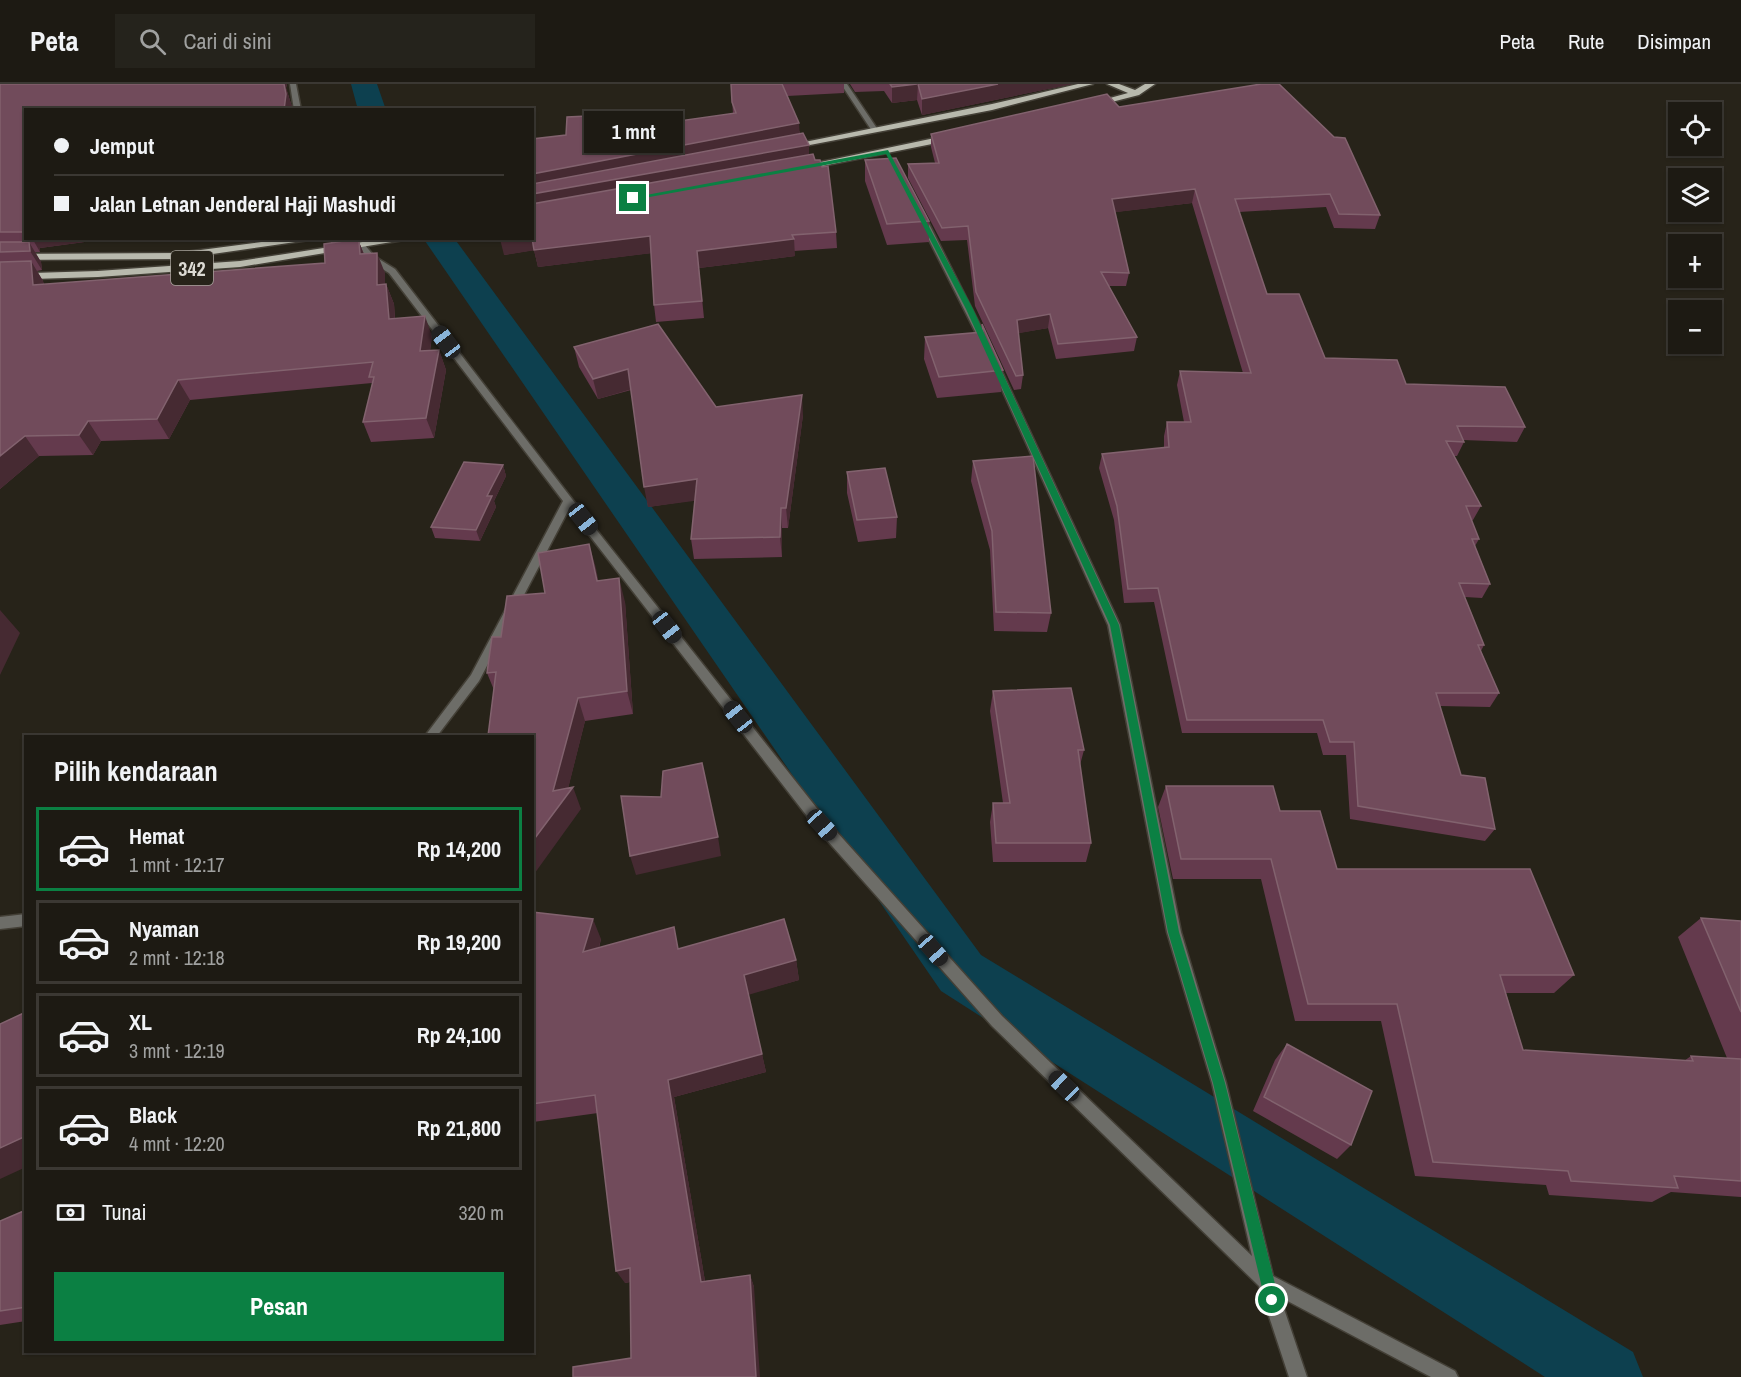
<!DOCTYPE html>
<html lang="id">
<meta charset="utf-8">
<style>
:root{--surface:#1d1a13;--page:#25231c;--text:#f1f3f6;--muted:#a0a1a0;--line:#3b3833;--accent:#0b8043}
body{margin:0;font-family:"Archivo Narrow",sans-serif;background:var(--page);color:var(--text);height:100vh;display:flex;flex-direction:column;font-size:22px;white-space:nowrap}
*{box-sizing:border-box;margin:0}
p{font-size:20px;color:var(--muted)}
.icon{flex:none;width:33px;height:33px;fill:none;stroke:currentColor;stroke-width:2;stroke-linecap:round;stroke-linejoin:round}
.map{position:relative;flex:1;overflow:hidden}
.panel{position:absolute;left:24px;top:651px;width:510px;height:618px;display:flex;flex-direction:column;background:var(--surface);border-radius:0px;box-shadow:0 2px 4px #0004,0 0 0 2px var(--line)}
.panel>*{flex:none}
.top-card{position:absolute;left:24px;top:24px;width:510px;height:132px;border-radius:0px;box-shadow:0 2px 4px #0004,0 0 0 2px var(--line);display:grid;align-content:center;height:132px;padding:0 30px;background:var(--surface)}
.tools{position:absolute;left:1668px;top:18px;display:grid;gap:12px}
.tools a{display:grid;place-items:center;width:54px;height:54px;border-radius:0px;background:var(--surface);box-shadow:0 2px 4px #0004,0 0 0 2px var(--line);font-size:30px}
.end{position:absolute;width:27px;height:27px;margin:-14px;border:8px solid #0b8043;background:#fff;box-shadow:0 0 0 3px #fff}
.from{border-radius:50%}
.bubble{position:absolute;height:42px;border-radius:0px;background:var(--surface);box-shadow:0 2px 4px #0004,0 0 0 2px var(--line);font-size:20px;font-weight:700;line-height:42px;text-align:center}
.car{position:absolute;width:18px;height:36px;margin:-18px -9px;border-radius:8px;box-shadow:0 0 4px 2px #0007;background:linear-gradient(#222 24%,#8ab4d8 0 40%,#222 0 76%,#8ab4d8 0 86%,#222 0)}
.top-card b{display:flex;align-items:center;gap:21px;height:57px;font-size:22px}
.top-card b+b{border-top:2px solid var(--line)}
.top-card i{width:15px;height:15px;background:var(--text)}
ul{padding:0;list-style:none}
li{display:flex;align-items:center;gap:18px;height:84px;margin:0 12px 9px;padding:0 18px;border:3px solid var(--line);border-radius:0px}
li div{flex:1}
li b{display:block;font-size:22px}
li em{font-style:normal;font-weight:700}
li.current{border-color:var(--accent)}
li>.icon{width:54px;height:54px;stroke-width:1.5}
h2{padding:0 30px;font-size:27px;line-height:72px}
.pay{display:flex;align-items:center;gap:15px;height:66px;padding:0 30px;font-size:22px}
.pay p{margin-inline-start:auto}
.button{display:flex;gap:12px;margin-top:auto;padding:12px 30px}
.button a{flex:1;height:69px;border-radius:0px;background:var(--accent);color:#fff;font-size:24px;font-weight:700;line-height:69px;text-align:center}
header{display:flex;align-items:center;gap:36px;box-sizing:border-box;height:84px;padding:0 30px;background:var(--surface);border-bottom:2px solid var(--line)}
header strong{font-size:28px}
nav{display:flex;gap:33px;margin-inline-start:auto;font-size:21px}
.search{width:420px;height:54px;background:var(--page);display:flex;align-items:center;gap:15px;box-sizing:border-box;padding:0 21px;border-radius:0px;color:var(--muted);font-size:22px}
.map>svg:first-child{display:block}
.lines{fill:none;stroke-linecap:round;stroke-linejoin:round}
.canal{fill:#0d404f;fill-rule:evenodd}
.street-casing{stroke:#444037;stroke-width:3}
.primary-casing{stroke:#444037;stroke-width:3}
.street{fill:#6d6d68;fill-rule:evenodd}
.primary{fill:#b8b9ad;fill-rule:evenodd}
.wall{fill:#643a4d}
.shaded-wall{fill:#462a32}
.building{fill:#714b5b;stroke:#82626e;stroke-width:1.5}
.route{fill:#0b8043}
.labels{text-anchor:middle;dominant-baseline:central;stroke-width:5;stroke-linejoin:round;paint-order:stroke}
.shield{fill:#272319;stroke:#a6a39b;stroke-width:1.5}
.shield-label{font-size:20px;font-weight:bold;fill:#dcdad3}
</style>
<header>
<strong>Peta</strong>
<div class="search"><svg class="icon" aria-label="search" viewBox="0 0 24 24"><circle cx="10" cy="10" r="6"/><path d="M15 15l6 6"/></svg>Cari di sini</div>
<nav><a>Peta</a><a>Rute</a><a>Disimpan</a></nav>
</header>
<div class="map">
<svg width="1741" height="1293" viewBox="0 0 1741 1293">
<rect width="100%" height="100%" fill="#272319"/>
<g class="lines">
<path class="canal" d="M351 0H377L386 26H358Z
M423 154H454L981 871 1633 1268 1643 1293H1545L941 907Z"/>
<defs>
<path id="street" d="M290 0H296L301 26H294Z
M841 0H847L878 46 876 47H872Z
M919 132 926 134 991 263 990 265H984L983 263 918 134Z
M358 160H364L374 172 395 185 572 415 827 737 1002 932 1252 1172 1212 999 1167 848 1108 541 991 281 995 278 998 279 1120 541 1181 848 1226 999 1273 1192 1455 1287 1458 1293H1431L1280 1213 1307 1293H1289L1259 1202 992 942 817 745 569 425 479 597 437 652H425L471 591 563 417 389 189 368 176 357 162Z
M26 830V842L0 845V833Z"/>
<path id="primary" d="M1078 0H1093L992 26 789 65 785 62 992 20Z
M1107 0H1119L1135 6 1145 0H1155L1139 11 1092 23V19L1128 9Z
M949 51 953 54 952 56 802 86 797 83Z
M291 154H323L178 175 0 176V170L178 169Z
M388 154H416L240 183 98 193 0 196V190L98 187 240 177Z"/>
</defs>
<use href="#street" class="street-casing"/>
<use href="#primary" class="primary-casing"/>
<use href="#street" class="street"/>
<use href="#primary" class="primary"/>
</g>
<path class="wall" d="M0 0H287L286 4 293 26H26V154H114L40 164V168H35L41 178 42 186 37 187 43 197 44 201 325 179 359 158 364 170 385 189V200H386L394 220 395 234 432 252 430 267 439 266 446 286 434 354 371 358 363 338 372 301V299L190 316 169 355 101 357 93 371 39 372 0 405Z
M731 0H844V9L787 12 800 49 809 61V71L836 148 837 164 794 167 795 172 699 184 704 234 656 238 654 221 651 169 538 183 534 166 504 171 566 51 630 30 632 44 733 30Z
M850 0H1072L922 31 917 16 892 19 884 7 855 8Z
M1261 0 1380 131 1375 145 1334 144 1326 123 1239 128 1267 210 1325 274 1406 300 1525 343 1517 358 1463 356 1464 358 1457 372H1454L1481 422 1473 436 1471 437 1479 455 1475 462 1490 500 1482 514 1465 513 1484 561 1481 567 1499 609 1490 623 1440 622 1461 691 1495 745 1485 757 1350 735 1346 671H1323L1317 649H1182L1154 518 1124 519 1114 436 1099 384 1102 370 1164 364V352L1167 338H1184L1177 301 1180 287 1243 289 1192 119 1115 128 1129 189 1126 202H1109L1137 253 1134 267 1056 275 1048 244 1018 249 1023 291 1021 305 1014 306 975 222 967 156 941 157 908 94V80L935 79 931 63V50L1119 23Z
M865 76 929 137V158L887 161 865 97Z
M982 240 1003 286 1001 308 937 314 924 275 925 253 981 248Z
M574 263 716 323 803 331 788 444H782V473L694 475 691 455 695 416 648 423 631 306 598 315 579 283Z
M973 377 1051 529 1047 548 994 547 990 466 971 397Z
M503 381 506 392 494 417 496 423 480 457 435 454 431 443Z
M847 388 897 433 896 454 858 458 847 409Z
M589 460 598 497 625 518 633 630 585 637 568 704 581 725 494 606 487 589 501 553 545 509Z
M993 607 1084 666 1080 681 1091 759 1086 778H993L990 738 993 719H1003L990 627Z
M1166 702 1280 727 1337 785 1574 891 1554 909H1506L1523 966 1684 977 1691 972 1727 974 1678 853 1701 834 1741 837V1113L1671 1108 1652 1118 1549 1111 1546 1101 1415 1092 1381 937H1295L1261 795H1173L1158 723Z
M532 828 601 855 599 864H680L796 876 799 896 748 910 766 988 674 1013 705 1197 750 1191 754 1203 631 1274 630 1198 625 1199 598 1029 533 1038 532 1044Z
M1287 960 1351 1061 1337 1075 1253 1027 1275 976Z
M26 1126V1237L0 1241V1137Z"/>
<path class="shaded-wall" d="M278 0H287L286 4 293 26H284Z
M918 0 917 16 892 19V3Z
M998 0H1072L922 31V15Z
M799 39 800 55 532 107V90Z
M809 61V77L532 127V110Z
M1195 105 1192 119 1109 129 1112 115Z
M650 152 653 169 538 183 534 166Z
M32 154H114L40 164V168Z
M532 154 536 166 504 171 500 155Z
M794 155 795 172 699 184 704 234 697 167Z
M29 158 41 178 42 186 30 167Z
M359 158 367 178 360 170Z
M377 169 385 189V221L377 201Z
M31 177 43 197 46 221 33 201Z
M386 200 394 220 396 255 389 235Z
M1050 230 1048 244 1015 250 1017 236Z
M425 232 432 252 427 287 420 267Z
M439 266 446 286 434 354 426 334Z
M628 285 632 305 598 315 593 295Z
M178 296 190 316 169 355 157 335Z
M802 311 803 331 788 444 786 424Z
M88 337 101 357 93 371 79 351Z
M25 352 39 372 0 405V372Z
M503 381 506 392 494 417 496 423 480 457 476 446 487 412Z
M697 395 701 416 648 423 644 403Z
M781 424 782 444V473L780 453Z
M589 460 596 484 603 521 597 497Z
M619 494 625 518 633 630 627 607Z
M0 526 20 549 0 591Z
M578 614 585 637 566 713 573 703 581 725 532 793V758L553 707Z
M718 753 721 772 636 791 630 772Z
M593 835 601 855 592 887 583 868Z
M796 876 799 896 748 911 744 891Z
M762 970 766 988 674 1013 707 1209 701 1198 668 996Z
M26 1052V1083L0 1095V1064Z
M630 1184 638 1196 625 1199 616 1187Z
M750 1191 754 1203 760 1293H756Z"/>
<path class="building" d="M0 0H284L286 10 284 26H26V148H0Z
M731 0H782L799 39 532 90V55L566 51 567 33 630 30V44L736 29 732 18Z
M890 0H917L892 3Z
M918 0H998L922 15Z
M1261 0H1279L1334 53 1345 54 1380 131 1339 130 1330 110 1235 115 1267 210H1299L1325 274 1397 276 1406 300 1505 303 1525 343 1457 342 1464 358 1446 357 1481 422H1466L1479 455H1472L1490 500 1459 499 1484 561H1478L1499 609H1436L1461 691 1485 694 1495 745 1358 722 1354 658H1330L1323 636H1187L1158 504 1128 505 1117 422 1102 370 1169 363 1167 338H1191L1180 287 1251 289 1195 105 1112 115 1129 189 1101 188 1137 253 1058 260 1050 230 1017 236 1023 291 1016 292 976 208 968 142 942 144 908 80 939 79 931 50 1107 10 1119 23Z
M803 49 809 61 532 110V100Z
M813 70 815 76H820L822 83 828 82 836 148 792 151 794 155 697 167 702 217 654 221 650 152 534 166 532 154V120Z
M896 74 929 137 887 140 865 76Z
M357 155 359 158 360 170 377 169V201L386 200 389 235 425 232 420 267 439 266 426 334 363 338 374 293H369L373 278 178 296 157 335 88 337 79 351 25 352 0 372V178L31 177 33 201 325 179 324 160Z
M0 158H29L30 167 0 168Z
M658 240 716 323 802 311 786 424H781L780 453 691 455 697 395 644 403 628 285 593 295 574 263Z
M982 240 1003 286 939 293 925 253 983 248Z
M1033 372 1051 529 996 528 992 447 973 377Z
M464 378 503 381 487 412H492L476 446 431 443Z
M885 384 897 433 857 436 847 388Z
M589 460 597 497 619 494 627 607 578 614 553 707 573 703 532 758V652H488L496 588 487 589 492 553H501L507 512 545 509 538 469Z
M1071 604 1084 666H1078L1091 759H996L993 719H1010L993 607Z
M702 679 718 753 630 772 621 712 661 713 663 687Z
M1166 702H1273L1280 727H1320L1337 785H1530L1574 891H1500L1523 966 1693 977 1691 972 1741 975V1097L1674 1092 1678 1104 1571 1097 1568 1087 1433 1078 1397 920H1308L1271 775H1181Z
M532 828 593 835 583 868 674 843 678 865 784 835 796 876 744 891 762 970 668 996 701 1198 750 1191 756 1293H573V1283L631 1274 630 1184 616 1187 595 1011 532 1020Z
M1701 834 1741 837V928Z
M26 928V1052L0 1064V940Z
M1287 960 1372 1007 1351 1061 1264 1013Z
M26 1126V1223L0 1227V1137Z"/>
<path class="route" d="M888 66 973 225 1119 541 1179 848 1225 999 1279 1216 1277 1221 1272 1223 1267 1221 1265 1216 1213 999 1168 848 1110 541 966 225 886 70 633 116 630 114Z"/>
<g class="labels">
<rect class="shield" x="171" y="167" width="42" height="34" rx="4.5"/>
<g class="shield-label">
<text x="192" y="184">342</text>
</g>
</g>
</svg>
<div class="tools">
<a><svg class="icon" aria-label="locate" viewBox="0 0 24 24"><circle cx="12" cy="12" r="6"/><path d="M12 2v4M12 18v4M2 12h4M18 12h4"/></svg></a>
<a><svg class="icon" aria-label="layers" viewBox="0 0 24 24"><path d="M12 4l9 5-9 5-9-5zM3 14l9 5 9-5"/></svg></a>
<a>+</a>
<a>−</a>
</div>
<i class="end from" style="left:1272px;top:1216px"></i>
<i class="end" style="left:633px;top:114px"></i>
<div class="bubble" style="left:584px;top:27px;width:99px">1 mnt</div>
<i class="car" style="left:446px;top:258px;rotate:323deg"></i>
<i class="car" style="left:583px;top:435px;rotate:142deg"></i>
<i class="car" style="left:667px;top:543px;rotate:142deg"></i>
<i class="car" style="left:738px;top:633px;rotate:322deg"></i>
<i class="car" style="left:822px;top:741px;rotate:138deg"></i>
<i class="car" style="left:933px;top:866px;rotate:139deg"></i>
<i class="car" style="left:1064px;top:1002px;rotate:314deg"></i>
<div class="top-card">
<b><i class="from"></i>Jemput</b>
<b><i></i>Jalan Letnan Jenderal Haji Mashudi</b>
</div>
<section class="panel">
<h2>Pilih kendaraan</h2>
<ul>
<li class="current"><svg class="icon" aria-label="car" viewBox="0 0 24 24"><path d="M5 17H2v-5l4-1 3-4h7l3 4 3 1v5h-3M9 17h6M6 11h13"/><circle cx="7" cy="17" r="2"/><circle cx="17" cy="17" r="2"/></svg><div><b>Hemat</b><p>1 mnt · 12:17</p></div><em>Rp 14,200</em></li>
<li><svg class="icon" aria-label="car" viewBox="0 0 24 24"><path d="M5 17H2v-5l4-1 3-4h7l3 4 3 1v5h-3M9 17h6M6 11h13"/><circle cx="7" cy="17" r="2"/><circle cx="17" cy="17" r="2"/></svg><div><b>Nyaman</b><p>2 mnt · 12:18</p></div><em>Rp 19,200</em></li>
<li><svg class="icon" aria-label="car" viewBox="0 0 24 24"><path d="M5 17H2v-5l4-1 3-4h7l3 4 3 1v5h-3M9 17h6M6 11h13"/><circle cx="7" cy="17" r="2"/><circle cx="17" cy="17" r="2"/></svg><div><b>XL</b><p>3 mnt · 12:19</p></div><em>Rp 24,100</em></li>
<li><svg class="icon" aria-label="car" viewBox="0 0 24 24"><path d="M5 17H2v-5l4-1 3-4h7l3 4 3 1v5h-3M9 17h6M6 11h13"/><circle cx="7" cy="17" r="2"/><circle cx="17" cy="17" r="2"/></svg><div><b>Black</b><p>4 mnt · 12:20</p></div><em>Rp 21,800</em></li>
</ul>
<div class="pay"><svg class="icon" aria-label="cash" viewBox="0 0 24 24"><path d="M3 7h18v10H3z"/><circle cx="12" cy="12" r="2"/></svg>Tunai<p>320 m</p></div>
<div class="button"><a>Pesan</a></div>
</section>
</div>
